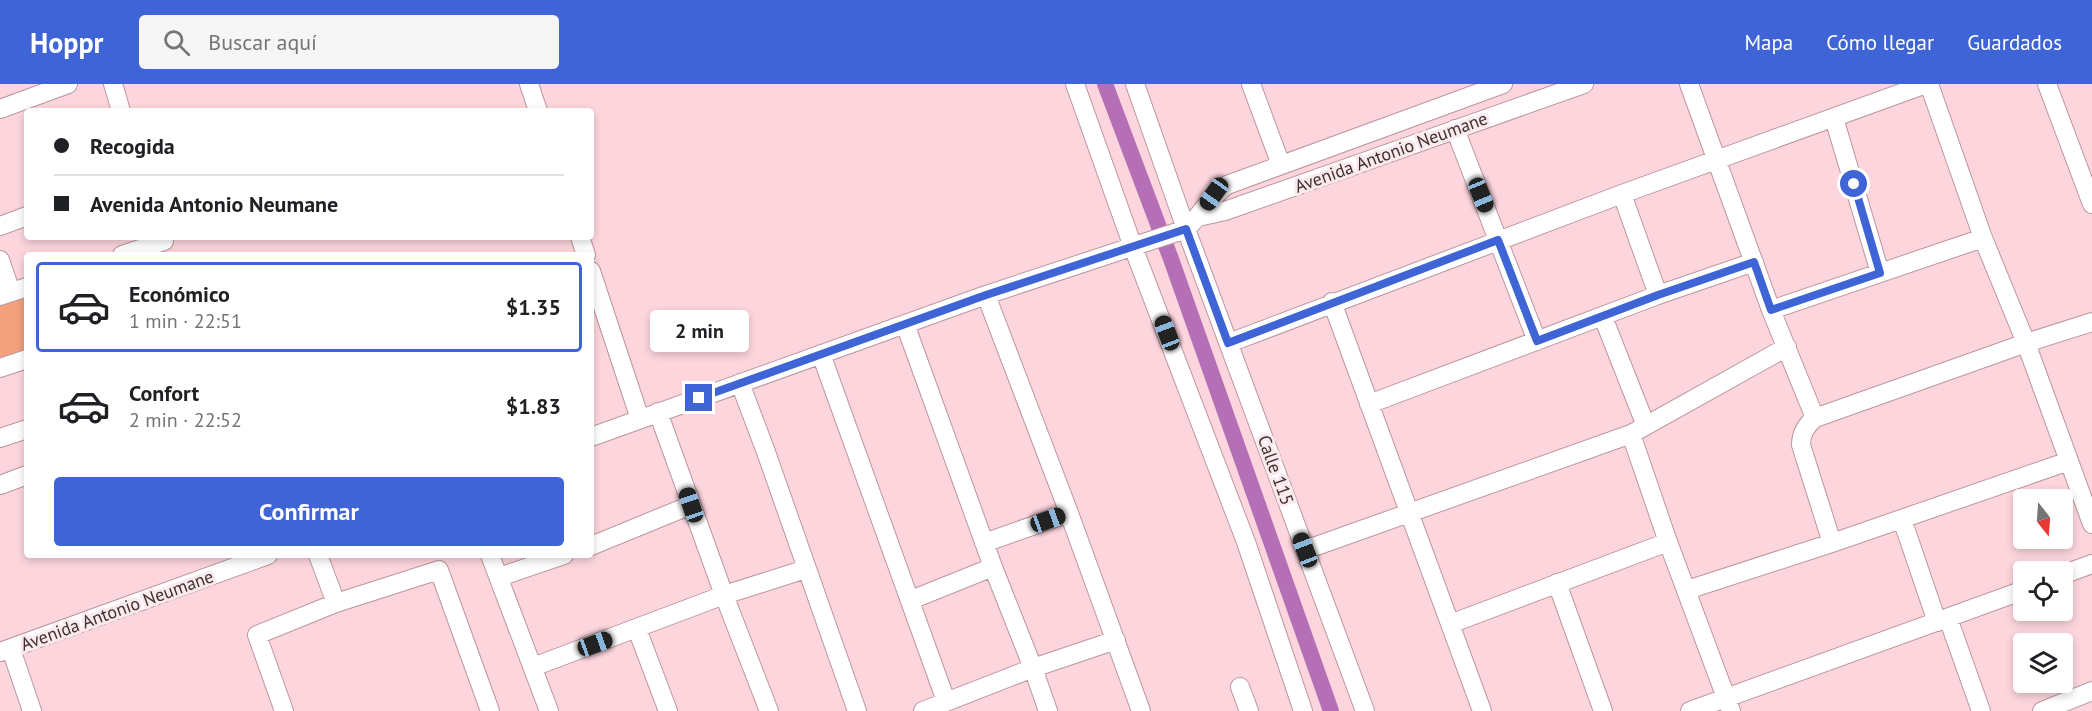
<!DOCTYPE html>
<html lang="es">
<meta charset="utf-8">
<style>
:root{--surface:#fff;--page:#f6f6f6;--text:#202124;--muted:#757577;--line:#e0e0e0;--accent:#3e64d6}
body{margin:0;font-family:"PT Sans",sans-serif;background:var(--page);color:var(--text);height:100vh;display:flex;flex-direction:column;font-size:22px;white-space:nowrap}
*{box-sizing:border-box;margin:0}
p{font-size:20px;color:var(--muted)}
.icon{flex:none;width:33px;height:33px;fill:none;stroke:currentColor;stroke-width:2;stroke-linecap:round;stroke-linejoin:round}
.map{position:relative;flex:1;overflow:hidden}
.details{position:absolute;left:24px;top:168px;width:570px;height:306px;display:flex;flex-direction:column;background:var(--surface);border-radius:6px;box-shadow:0 3px 9px #0003}
.details>*{flex:none}
.guide{position:absolute;left:24px;top:24px;width:570px;height:132px;border-radius:6px;box-shadow:0 3px 9px #0003;display:grid;align-content:center;height:132px;padding:0 30px;background:var(--surface)}
.needle{width:39px;rotate:163deg}
.tools{position:absolute;left:2013px;top:405px;display:grid;gap:12px}
.tools a{display:grid;place-items:center;width:60px;height:60px;border-radius:6px;background:var(--surface);box-shadow:0 3px 9px #0003;font-size:30px}
.end{position:absolute;width:27px;height:27px;margin:-14px;border:8px solid #3e64d6;background:#fff;box-shadow:0 0 0 3px #fff}
.from{border-radius:50%}
.bubble{position:absolute;height:42px;border-radius:6px;background:var(--surface);box-shadow:0 3px 9px #0003;font-size:20px;font-weight:700;line-height:42px;text-align:center}
.car{position:absolute;width:18px;height:36px;margin:-18px -9px;border-radius:8px;box-shadow:0 0 4px 2px #0007;background:linear-gradient(#222 24%,#8ab4d8 0 40%,#222 0 76%,#8ab4d8 0 86%,#222 0)}
.guide b{display:flex;align-items:center;gap:21px;height:57px;font-size:22px}
.guide b+b{border-top:2px solid var(--line)}
.guide i{width:15px;height:15px;background:var(--text)}
ul{padding:10px 0 0;list-style:none}
li{display:flex;align-items:center;gap:18px;height:90px;margin:0 12px 9px;padding:0 18px;border:3px solid transparent;border-radius:6px}
li div{flex:1}
li b{display:block;font-size:22px}
li em{font-style:normal;font-weight:700}
li.active{border-color:var(--accent)}
li>.icon{width:54px;height:54px;stroke-width:1.5}
.cta{display:flex;gap:12px;margin-top:auto;padding:12px 30px}
.cta a{flex:1;height:69px;border-radius:6px;background:var(--accent);color:#fff;font-size:24px;font-weight:700;line-height:69px;text-align:center}
header{display:flex;align-items:center;gap:36px;box-sizing:border-box;height:84px;padding:0 30px;background:var(--accent);color:#fff}
header strong{font-size:28px}
nav{display:flex;gap:33px;margin-inline-start:auto;font-size:21px}
.search{width:420px;height:54px;background:var(--page);display:flex;align-items:center;gap:15px;box-sizing:border-box;padding:0 21px;border-radius:6px;color:var(--muted);font-size:22px}
.map>svg:first-child{display:block}
.green{fill:#f3a07c}
.lines{fill:none;stroke-linecap:round;stroke-linejoin:round}
.canal{stroke:#b56fb7;stroke-width:16}
.minor-casing{stroke:#bc969e;stroke-width:20}
.minor{stroke:#fff;stroke-width:18}
.route{stroke:#3e64d6;stroke-width:8}
.labels{text-anchor:middle;dominant-baseline:central;stroke-width:6;stroke-linejoin:round;paint-order:stroke}
.street-label{font-size:18px;fill:#3e2f32;stroke:#faeaed}
</style>
<header>
<strong>Hoppr</strong>
<div class="search"><svg class="icon" aria-label="search" viewBox="0 0 24 24"><circle cx="10" cy="10" r="6"/><path d="M15 15l6 6"/></svg>Buscar aquí</div>
<nav><a>Mapa</a><a>Cómo llegar</a><a>Guardados</a></nav>
</header>
<div class="map">
<svg width="2092" height="627" viewBox="0 0 2092 627">
<rect width="100%" height="100%" fill="#fdd5dd"/>
<path class="green" d="M27 204V273L0 279V213Z"/>
<g class="lines">
<path class="canal" d="M1105 0 1171 175 1331 627"/>
<defs>
<path id="minor" d="M113 0 121 27
M529 0 538 27
M1075 0 1133 163 1246 458 1303 627
M1135 0 1186 145 1365 627
M1251 0 1281 81
M1689 0 1771 226 1815 334
M1929 0 1983 154 2026 259 2092 440
M2047 0 2092 120
M0 25 68 0
M1834 34 1880 189
M1455 45 1537 257
M1622 110 1658 211
M1198 133 1225 127 1584 0
M0 142 27 132
M580 153 586 171
M122 171 164 157
M0 176 11 208
M591 187 640 335
M986 211 1069 429 1141 627
M0 212 27 203
M1332 218 1482 627
M1771 226 1983 154
M1603 233 1646 342
M905 240 993 483 1033 584 1048 627
M1229 259 1622 110 1926 0
M821 270 946 617
M0 284 27 275
M740 299 766 368 857 627
M1369 320 1658 211 1754 178
M658 328 724 511 769 627
M1631 350 1668 458 1731 627
M591 353 986 211 1186 145C1201 131 1210 113 1227 101L1503 0
M0 354 27 345
M0 401 27 391
M1902 435 1937 538
M984 459 1069 429
M1832 459 1801 361C1801 349 1806 341 1815 334L2026 259 2092 238
M591 462 691 421
M1305 466 1631 350 1787 263
M490 471 549 627
M2062 491 2092 480
M499 493 564 471
M1557 499 1603 627
M1687 506 1832 459 2069 377
M911 516 993 483
M336 519 439 486 490 627
M1948 534 1981 627
M1450 540 1668 458
M637 545 668 627
M11 565 32 627
M0 568 268 471
M533 583 724 511 806 485
M1240 603 1249 627
M284 627 257 551 336 519 318 471
M923 627 1033 584 1116 556
M1690 627 2024 506
M2042 627 2092 607"/>
</defs>
<use href="#minor" class="minor-casing"/>
<use href="#minor" class="minor"/>
</g>
<g class="lines">
<path class="route" d="M699 314 986 211 1186 145 1228 259 1498 156 1537 257 1658 211 1754 178 1771 226 1880 189 1854 100"/>
</g>
<g class="labels">
<g class="street-label">
<text transform="translate(1391 68) rotate(-20)">Avenida Antonio Neumane</text>
<text transform="translate(1276 386) rotate(70)">Calle 115</text>
<text transform="translate(117 526) rotate(-20)">Avenida Antonio Neumane</text>
</g>
</g>
</svg>
<div class="tools">
<a><svg class="needle" viewBox="-14 -14 28 28"><path d="M0-13l5 13h-10z" fill="#e53935"/><path d="M0 13l5-13h-10z" fill="#757577"/></svg></a>
<a><svg class="icon" aria-label="locate" viewBox="0 0 24 24"><circle cx="12" cy="12" r="6"/><path d="M12 2v4M12 18v4M2 12h4M18 12h4"/></svg></a>
<a><svg class="icon" aria-label="layers" viewBox="0 0 24 24"><path d="M12 4l9 5-9 5-9-5zM3 14l9 5 9-5"/></svg></a>
</div>
<i class="end from" style="left:1854px;top:100px"></i>
<i class="end" style="left:699px;top:314px"></i>
<div class="bubble" style="left:650px;top:226px;width:99px">2 min</div>
<i class="car" style="left:1214px;top:110px;rotate:215deg"></i>
<i class="car" style="left:1481px;top:111px;rotate:158deg"></i>
<i class="car" style="left:1167px;top:249px;rotate:339deg"></i>
<i class="car" style="left:691px;top:421px;rotate:341deg"></i>
<i class="car" style="left:1048px;top:436px;rotate:70deg"></i>
<i class="car" style="left:1305px;top:466px;rotate:339deg"></i>
<i class="car" style="left:595px;top:560px;rotate:70deg"></i>
<div class="guide">
<b><i class="from"></i>Recogida</b>
<b><i></i>Avenida Antonio Neumane</b>
</div>
<section class="details">
<ul>
<li class="active"><svg class="icon" aria-label="car" viewBox="0 0 24 24"><path d="M5 17H2v-5l4-1 3-4h7l3 4 3 1v5h-3M9 17h6M6 11h13"/><circle cx="7" cy="17" r="2"/><circle cx="17" cy="17" r="2"/></svg><div><b>Económico</b><p>1 min · 22:51</p></div><em>$1.35</em></li>
<li><svg class="icon" aria-label="car" viewBox="0 0 24 24"><path d="M5 17H2v-5l4-1 3-4h7l3 4 3 1v5h-3M9 17h6M6 11h13"/><circle cx="7" cy="17" r="2"/><circle cx="17" cy="17" r="2"/></svg><div><b>Confort</b><p>2 min · 22:52</p></div><em>$1.83</em></li>
</ul>
<div class="cta"><a>Confirmar</a></div>
</section>
</div>
